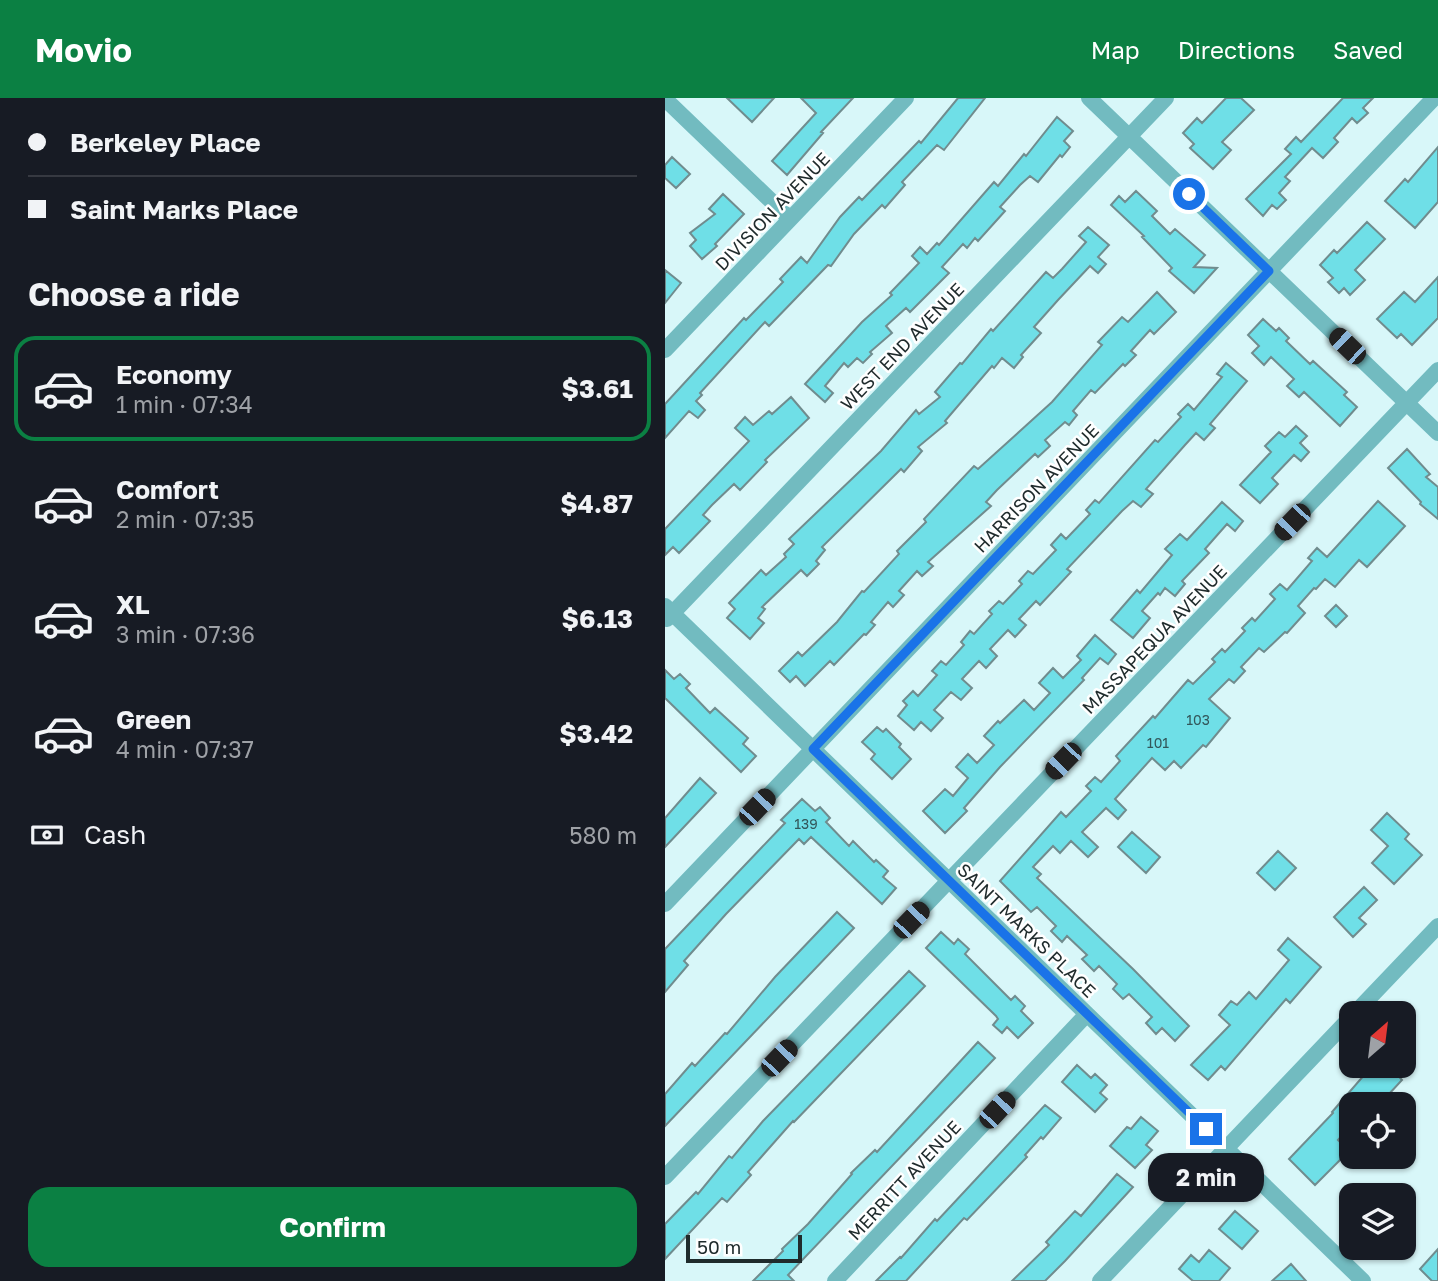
<!DOCTYPE html>
<meta charset="utf-8">
<style>
:root{--surface:#171b24;--page:#20242c;--text:#f1f3f6;--muted:#9ea1a6;--line:#363941;--accent:#0b8043}
body{margin:0;font-family:"Golos Text",sans-serif;background:var(--page);color:var(--text);height:100vh;display:flex;flex-direction:column;font-size:26px;white-space:nowrap}
*{box-sizing:border-box;margin:0}
p{font-size:23px;color:var(--muted)}
.icon{flex:none;width:38px;height:38px;fill:none;stroke:currentColor;stroke-width:2;stroke-linecap:round;stroke-linejoin:round}
.map{position:relative;flex:1;overflow:hidden}
.drawer{display:flex;flex-direction:column;background:var(--surface);width:665px}
.drawer>*{flex:none}
.hud{display:grid;align-content:center;height:154px;padding:0 28px;background:var(--surface)}
.needle{width:46px;rotate:28deg}
.tools{position:absolute;left:674px;top:903px;display:grid;gap:14px}
.tools a{display:grid;place-items:center;width:77px;height:77px;border-radius:14px;background:var(--surface);box-shadow:0 2px 5px #0004;font-size:35px}
.scale{position:absolute;left:21px;bottom:18px;width:116px;box-sizing:border-box;padding-left:7px;border:4px solid #1f2b2c;border-top:0;font-size:19px;line-height:24px;white-space:nowrap;color:#1f2b2c;-webkit-text-stroke:5px #fff;paint-order:stroke}
.end{position:absolute;width:32px;height:32px;margin:-16px;border:9px solid #1a73e8;background:#fff;box-shadow:0 0 0 4px #fff}
.from{border-radius:50%}
.bubble{position:absolute;height:49px;border-radius:21px;background:var(--surface);box-shadow:0 2px 5px #0004;font-size:23px;font-weight:700;line-height:49px;text-align:center}
.car{position:absolute;width:21px;height:42px;margin:-21px -10px;border-radius:9px;box-shadow:0 0 5px 2px #0007;background:linear-gradient(#222 24%,#8ab4d8 0 40%,#222 0 76%,#8ab4d8 0 86%,#222 0)}
.hud b{display:flex;align-items:center;gap:24px;height:66px;font-size:26px}
.hud b+b{border-top:2px solid var(--line)}
.hud i{width:18px;height:18px;background:var(--text)}
ul{padding:0;list-style:none}
li{display:flex;align-items:center;gap:21px;height:105px;margin:0 14px 10px;padding:0 14px;border:4px solid transparent;border-radius:21px}
li div{flex:1}
li b{display:block;font-size:26px}
li em{font-style:normal;font-weight:700}
li.current{border-color:var(--accent)}
li>.icon{width:63px;height:63px;stroke-width:1.5}
h2{padding:0 28px;font-size:32px;line-height:84px}
.pay{display:flex;align-items:center;gap:18px;height:77px;padding:0 28px;font-size:26px}
.pay p{margin-inline-start:auto}
.cta{display:flex;gap:14px;margin-top:auto;padding:14px 28px}
.cta a{flex:1;height:80px;border-radius:21px;background:var(--accent);color:#fff;font-size:28px;font-weight:700;line-height:80px;text-align:center}
header{display:flex;align-items:center;gap:42px;box-sizing:border-box;height:98px;padding:0 35px;background:var(--accent);color:#fff}
header strong{font-size:33px}
nav{display:flex;gap:38px;margin-inline-start:auto;font-size:24px}
main{display:flex;flex:1;min-height:0}
.map>svg:first-child{display:block}
.building{fill:#6fdfe7;stroke:#708c8e;stroke-width:2}
.lines{fill:none;stroke-linecap:round;stroke-linejoin:round}
.minor{stroke:#72bbc0;stroke-width:16}
.route{stroke:#1a73e8;stroke-width:9}
.labels{text-anchor:middle;dominant-baseline:central;stroke-width:5;stroke-linejoin:round;paint-order:stroke}
.number-label{font-size:14px;fill:#33585b}
.street-label{font-size:18px;fill:#1f2b2c;stroke:#fff}
</style>
<header>
<strong>Movio</strong>
<nav><a>Map</a><a>Directions</a><a>Saved</a></nav>
</header>
<main>
<section class="drawer">
<div class="hud">
<b><i class="from"></i>Berkeley Place</b>
<b><i></i>Saint Marks Place</b>
</div>
<h2>Choose a ride</h2>
<ul>
<li class="current"><svg class="icon" aria-label="car" viewBox="0 0 24 24"><path d="M5 17H2v-5l4-1 3-4h7l3 4 3 1v5h-3M9 17h6M6 11h13"/><circle cx="7" cy="17" r="2"/><circle cx="17" cy="17" r="2"/></svg><div><b>Economy</b><p>1 min · 07:34</p></div><em>$3.61</em></li>
<li><svg class="icon" aria-label="car" viewBox="0 0 24 24"><path d="M5 17H2v-5l4-1 3-4h7l3 4 3 1v5h-3M9 17h6M6 11h13"/><circle cx="7" cy="17" r="2"/><circle cx="17" cy="17" r="2"/></svg><div><b>Comfort</b><p>2 min · 07:35</p></div><em>$4.87</em></li>
<li><svg class="icon" aria-label="car" viewBox="0 0 24 24"><path d="M5 17H2v-5l4-1 3-4h7l3 4 3 1v5h-3M9 17h6M6 11h13"/><circle cx="7" cy="17" r="2"/><circle cx="17" cy="17" r="2"/></svg><div><b>XL</b><p>3 min · 07:36</p></div><em>$6.13</em></li>
<li><svg class="icon" aria-label="car" viewBox="0 0 24 24"><path d="M5 17H2v-5l4-1 3-4h7l3 4 3 1v5h-3M9 17h6M6 11h13"/><circle cx="7" cy="17" r="2"/><circle cx="17" cy="17" r="2"/></svg><div><b>Green</b><p>4 min · 07:37</p></div><em>$3.42</em></li>
</ul>
<div class="pay"><svg class="icon" aria-label="cash" viewBox="0 0 24 24"><path d="M3 7h18v10H3z"/><circle cx="12" cy="12" r="2"/></svg>Cash<p>580 m</p></div>
<div class="cta"><a>Confirm</a></div>
</section>
<div class="map">
<svg width="773" height="1183" viewBox="0 0 773 1183">
<rect width="100%" height="100%" fill="#d8f7f9"/>
<path class="building" d="M62 0H109L87 24Z
M136 0H188L156 34 158 35 122 77 107 63 151 15Z
M293 0H320L279 52 272 47 237 84 240 87 220 110 217 107 189 136 166 168 163 167 104 228 100 224 35 295 37 297 31 303 40 312 33 320 24 313 0 340V306L79 220 81 222 118 184 115 181 136 159 142 165 175 119 194 99 197 102 254 43 256 45Z
M561 0H576L589 12 557 44 566 52 548 71 525 50 529 46 518 35 532 20 537 25Z
M678 0H708L698 10 703 15 692 25 687 20 669 40 673 44 658 60 647 50 620 79 625 83 614 95 621 102 612 111 607 107 598 118 581 101 626 56 620 51 631 39 636 44Z
M392 19 408 33 399 43 405 49 397 59 395 57 373 84 365 78 355 87 335 109 340 113 313 143 310 140 302 150 298 146 277 169 284 175 245 214 241 210 221 228 227 235 205 254 207 256 198 265 192 260 183 269 179 265 160 288 168 295 160 304 140 286 197 224 227 197 225 195 254 165 247 158 255 149 262 156 272 145 274 147 329 84 333 88 359 56 361 58Z
M773 49V104L750 130 720 103 740 81 743 84Z
M7 59 25 76 11 90 0 80V67Z
M471 93 492 113 487 118 505 136 510 131 540 157 529 169 552 170 529 195 504 173 507 170 477 139 479 138 446 107 454 98 460 104Z
M58 96 79 116 50 146 52 148 37 161 25 148 31 142 25 135 50 116 44 111Z
M702 124 720 141 690 172 700 182 685 197 679 190 674 195 663 184 668 180 655 167 669 152 672 155Z
M423 129 444 147 433 159 441 166 433 175 425 168 393 202 369 229 376 235 356 257 358 259 349 270 337 260 329 270 327 268 280 323 282 325 253 349 257 353 239 374 236 371 157 449 160 452 151 463 154 466 142 478 136 472 97 509 100 511 93 520 99 525 85 541 62 520 70 511 64 505 96 472 101 477 121 459 119 456 129 446 124 441 216 353 251 312 254 316 275 299 270 294 295 265 297 266 326 231 328 233 381 174 388 180 397 171 421 144 414 138Z
M0 172 16 185 0 205Z
M773 179V220L747 247 736 236 732 240 712 221 739 194 750 204Z
M492 194 511 214 489 236 485 232 466 253 471 257 460 268 458 266 430 295 426 292 408 313 412 317 404 327 400 324 380 342 385 348 373 359 370 356 332 392 321 404 326 408 263 464 268 468 257 478 252 473 234 493 239 497 228 509 223 504 206 524 210 527 201 537 199 536 169 567 165 563 140 588 131 578 125 584 114 573 133 554 137 558 172 524 197 493 199 494 234 456 232 453 261 424 259 421 309 368 313 371 387 304 437 247 433 244 457 219 463 224Z
M598 221 611 233 614 230 624 240 621 243 645 266 648 263 682 294 679 297 692 309 675 328 639 294 634 299 622 288 629 281 606 259 599 267 587 255 594 248 583 237Z
M561 265 582 283 545 326 550 330 539 342 531 335 520 347 481 391 488 396 476 409 468 403 457 413 402 471 406 474 375 507 371 503 354 521 361 527 350 539 343 532 325 551 332 558 321 570 314 563 297 581 307 590 296 602 286 594 269 612 278 620 266 633 256 624 249 632 233 618 242 607 238 603 248 593 253 598 272 577 267 573 276 563 281 567 299 547 296 544 305 533 309 536 327 516 324 513 334 503 338 506 357 486 354 483 363 473 368 476 391 452 386 447 396 436 401 441 425 416 421 412 430 402 434 405 490 342 493 344 516 319 513 316 523 306 529 312 557 279 552 276Z
M126 299 144 320 100 362 102 364 75 392 69 386 47 407 38 417 45 423 14 455 8 449 0 457V431L84 343 70 330 80 319 88 327 104 313 107 316Z
M631 328 642 338 635 345 644 354 636 363 629 357 607 380 613 386 595 405 575 387 606 354 600 348 614 334 620 339Z
M742 351 765 376 761 379 773 389V421L755 406 756 404 723 370Z
M713 403 740 428 702 469 694 462 670 489 660 481 651 491 649 490 633 508 640 515 622 535 620 534 599 554 594 550 576 569 580 573 569 585 564 581 544 601 565 620 541 649 538 647 516 670 509 663 500 672 487 660 450 701 461 712 453 721 441 710 417 734 433 749 423 759 406 743 395 755 388 748 368 769 376 776 372 780 468 871 524 928 510 943 497 930 491 936 481 925 487 919 464 896 458 901 448 891 452 886 434 868 429 873 417 861 422 857 402 838 397 844 386 833 391 828 372 809 366 814 335 783 396 714 401 719 426 693 421 688 430 679 436 684 455 663 451 658 488 618 490 620 523 582 528 586 550 564 547 561 557 551 560 554 580 533 577 530 587 520 590 523 610 501 605 496 615 486 622 492 647 463 643 460 652 450 662 459Z
M557 404 578 423 570 433 562 426 540 451 544 455 517 483 520 486 510 498 500 490 495 497 493 495 477 513 485 520 468 540 446 522 472 492 475 495 507 457 500 451 515 436 522 442Z
M671 507 682 518 671 529 660 518Z
M430 537 451 556 443 566 435 560 417 580 419 582 335 669 299 710 302 713 280 735 258 713 280 691 288 698 303 680 291 669 303 656 312 665 329 647 319 638 333 623 335 625 359 602 369 612 385 595 374 585 388 570 398 580 416 562 412 558Z
M0 572 9 581 15 576 25 586 21 590 45 615 50 610 83 640 78 646 91 658 76 674 0 600Z
M212 629 218 634 221 631 236 646 234 649 246 661 227 681 206 661 210 656 197 644Z
M35 680 51 695 0 749V720Z
M137 701 150 713 155 709 165 720 161 724 184 748 188 743 209 764 211 762 223 773 218 779 231 790 217 806 146 739 139 746 134 741 61 816 19 863 23 867 0 894V851L120 725 116 722Z
M722 715 744 736 740 741 757 757 729 786 707 765 723 748 706 732Z
M467 734 495 759 481 775 453 749Z
M613 753 631 770 610 792 592 775Z
M699 789 712 802 694 820 701 826 688 839 669 819Z
M172 814 189 830 0 1028V996L27 965 30 968 60 935 62 936 110 879Z
M276 834 289 846 293 841 304 851 300 856 346 902 350 898 360 908 356 913 368 925 353 940 342 929 337 935 328 927 333 921 331 918 261 850Z
M623 840 656 869 625 905 621 901 560 972 556 968 543 982 526 967 565 927 554 917 566 903 572 907 584 894 591 901 624 862 613 852Z
M244 873 260 888 129 1024 128 1023 83 1074 86 1077 62 1104 57 1100 0 1161V1126L31 1094 33 1096 64 1058 67 1060 98 1023Z
M313 944 330 960 123 1177 129 1183H88L118 1153 117 1151 143 1126 187 1076 186 1075 210 1052 212 1054Z
M412 967 426 980 430 976 442 987 435 995 442 1001 430 1014 397 984Z
M707 968H736L730 974 737 982 724 996 736 1006H686V1027L673 1042 684 1053 650 1087 624 1061 668 1015 667 1014Z
M380 1007 396 1020 378 1041 376 1039 360 1057 362 1059 302 1122 299 1120 241 1183H211L235 1159 236 1160 270 1121 272 1123Z
M476 1019 493 1033 481 1047 487 1052 470 1070 445 1048 462 1029 466 1031Z
M452 1076 468 1089 400 1163 380 1183H347L384 1147 381 1144 410 1113 416 1118Z
M570 1113 593 1133 577 1151 554 1131Z
M773 1151V1183H767L755 1171Z
M544 1152 565 1170 554 1183H528L514 1171 526 1157 534 1164Z
M626 1166 641 1183H607Z"/>
<g class="lines">
<path class="minor" d="M424 0 773 335
M0 1 125 121
M0 252 241 0
M0 508 698 1183
M2 521 501 0
M0 806 769 0
M690 915 773 828
M0 1079 773 272
M170 1183 422 916
M435 1183 686 919"/>
</g>
<g class="lines">
<path class="route" d="M524 96 604 173 148 651 541 1031"/>
</g>
<g class="labels">
<g class="number-label">
<text x="533" y="621">103</text>
<text x="493" y="644">101</text>
<text x="141" y="725">139</text>
</g>
<g class="street-label">
<text transform="translate(107 113) rotate(-46)">DIVISION AVENUE</text>
<text transform="translate(237 248) rotate(-46)">WEST END AVENUE</text>
<text transform="translate(371 390) rotate(-46)">HARRISON AVENUE</text>
<text transform="translate(489 541) rotate(-46)">MASSAPEQUA AVENUE</text>
<text transform="translate(362 832) rotate(44)">SAINT MARKS PLACE</text>
<text transform="translate(239 1082) rotate(-47)">MERRITT AVENUE</text>
</g>
</g>
</svg>
<div class="tools">
<a><svg class="needle" viewBox="-14 -14 28 28"><path d="M0-13l5 13h-10z" fill="#e53935"/><path d="M0 13l5-13h-10z" fill="#9ea1a6"/></svg></a>
<a><svg class="icon" aria-label="locate" viewBox="0 0 24 24"><circle cx="12" cy="12" r="6"/><path d="M12 2v4M12 18v4M2 12h4M18 12h4"/></svg></a>
<a><svg class="icon" aria-label="layers" viewBox="0 0 24 24"><path d="M12 4l9 5-9 5-9-5zM3 14l9 5 9-5"/></svg></a>
</div>
<div class="scale">50 m</div>
<i class="end from" style="left:524px;top:96px"></i>
<i class="end" style="left:541px;top:1031px"></i>
<div class="bubble" style="left:483px;top:1055px;width:116px">2 min</div>
<i class="car" style="left:682px;top:248px;rotate:314deg"></i>
<i class="car" style="left:627px;top:424px;rotate:224deg"></i>
<i class="car" style="left:398px;top:663px;rotate:224deg"></i>
<i class="car" style="left:92px;top:709px;rotate:44deg"></i>
<i class="car" style="left:246px;top:822px;rotate:44deg"></i>
<i class="car" style="left:114px;top:960px;rotate:44deg"></i>
<i class="car" style="left:332px;top:1012px;rotate:43deg"></i>
</div>
</main>
